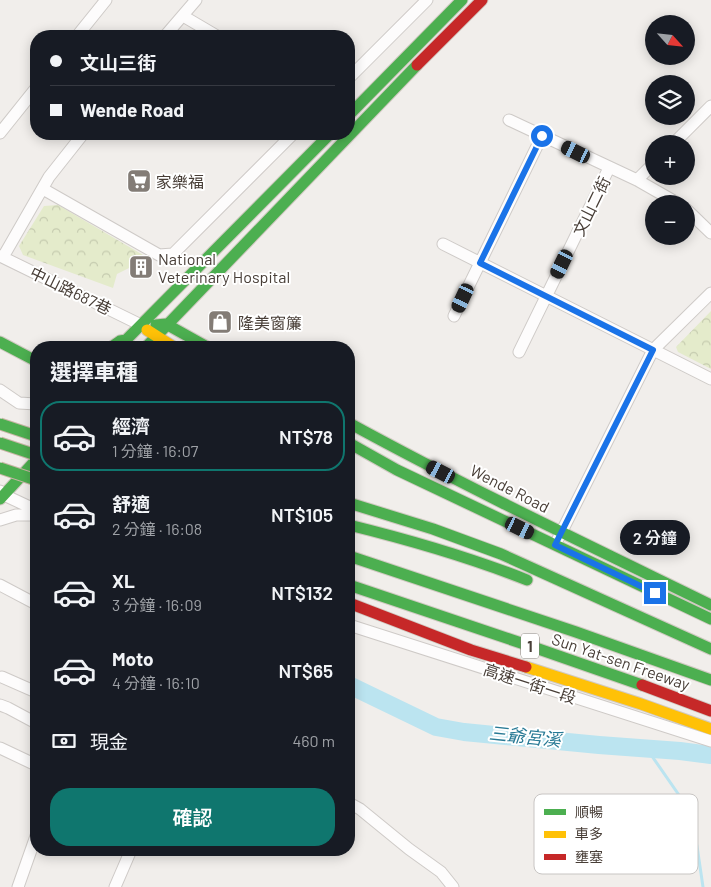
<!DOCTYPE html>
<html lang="zh-TW">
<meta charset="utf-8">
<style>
:root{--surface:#171b24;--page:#242831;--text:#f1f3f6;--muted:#9ea1a6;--line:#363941;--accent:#0f766e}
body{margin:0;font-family:Barlow,"Noto Sans TC",sans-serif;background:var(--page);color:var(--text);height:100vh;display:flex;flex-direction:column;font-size:19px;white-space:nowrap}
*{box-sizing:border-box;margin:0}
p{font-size:16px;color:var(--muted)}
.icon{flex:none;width:28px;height:28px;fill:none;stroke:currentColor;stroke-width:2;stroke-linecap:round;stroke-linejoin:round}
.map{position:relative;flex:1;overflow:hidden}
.panel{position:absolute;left:30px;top:341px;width:325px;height:515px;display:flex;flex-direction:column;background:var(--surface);border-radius:20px;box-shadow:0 2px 12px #0003}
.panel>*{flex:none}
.banner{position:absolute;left:30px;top:30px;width:325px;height:110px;border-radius:20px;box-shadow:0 2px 12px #0003;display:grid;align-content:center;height:110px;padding:0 20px;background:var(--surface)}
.needle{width:32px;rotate:117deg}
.fabs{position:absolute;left:645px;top:15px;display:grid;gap:10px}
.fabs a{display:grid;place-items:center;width:50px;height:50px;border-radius:50%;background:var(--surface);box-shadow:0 2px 12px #0003;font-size:25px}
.end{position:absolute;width:22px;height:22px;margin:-11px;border:6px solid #1a73e8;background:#fff;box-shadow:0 0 0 2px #fff}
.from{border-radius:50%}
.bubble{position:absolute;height:35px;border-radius:18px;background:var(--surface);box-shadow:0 2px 12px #0003;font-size:16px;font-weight:600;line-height:35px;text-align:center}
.car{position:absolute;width:15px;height:30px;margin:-15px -8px;border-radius:6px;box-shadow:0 0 4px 1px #0007;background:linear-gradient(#222 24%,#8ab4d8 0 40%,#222 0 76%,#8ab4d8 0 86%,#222 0)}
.banner b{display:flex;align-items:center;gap:18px;height:48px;font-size:19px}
.banner b+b{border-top:1px solid var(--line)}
.banner i{width:12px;height:12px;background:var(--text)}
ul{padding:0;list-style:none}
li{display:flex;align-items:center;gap:15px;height:70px;margin:0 10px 8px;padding:0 10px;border:2px solid transparent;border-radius:20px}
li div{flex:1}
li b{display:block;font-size:19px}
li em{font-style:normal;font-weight:600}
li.current{border-color:var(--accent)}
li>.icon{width:45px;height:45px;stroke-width:1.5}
h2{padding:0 20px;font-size:22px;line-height:60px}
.pay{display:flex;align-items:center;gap:12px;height:55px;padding:0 20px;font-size:19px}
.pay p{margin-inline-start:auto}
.cta{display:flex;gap:10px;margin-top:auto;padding:10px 20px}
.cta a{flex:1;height:58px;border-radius:20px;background:var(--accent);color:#fff;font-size:20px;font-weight:600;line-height:58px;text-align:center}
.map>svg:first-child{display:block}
.forest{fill:url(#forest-crowns)}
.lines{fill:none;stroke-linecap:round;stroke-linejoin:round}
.stream{stroke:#bbe4f0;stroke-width:3}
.river{stroke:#bbe4f0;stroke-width:18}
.street-casing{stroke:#cecac7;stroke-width:13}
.fast-casing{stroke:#d1cac2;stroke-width:13}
.slow-casing{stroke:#d1cac2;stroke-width:13}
.jam-casing{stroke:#d1cac2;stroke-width:13}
.street{stroke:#fdfcfc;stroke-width:11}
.fast{stroke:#4caf50;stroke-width:11}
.slow{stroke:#ffc107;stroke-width:11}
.jam{stroke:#c62828;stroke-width:11}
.fast-bridge-casing{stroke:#c9b6a6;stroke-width:13;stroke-linecap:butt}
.fast-bridge{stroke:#4caf50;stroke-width:11}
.route{stroke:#1a73e8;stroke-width:6}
.labels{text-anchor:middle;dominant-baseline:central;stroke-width:4;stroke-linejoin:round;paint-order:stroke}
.shield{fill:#fff;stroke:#7f7873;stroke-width:1}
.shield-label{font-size:15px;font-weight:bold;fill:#483e37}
.poi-label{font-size:16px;fill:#483e37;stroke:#fff;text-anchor:start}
.street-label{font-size:16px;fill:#483e37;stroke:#fff}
.water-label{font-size:18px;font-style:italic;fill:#287a95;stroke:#fff}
.key{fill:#fff;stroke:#c8c5c3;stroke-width:1}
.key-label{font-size:14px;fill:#483e37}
</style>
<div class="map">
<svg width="711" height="887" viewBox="0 0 711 887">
<defs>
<pattern id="forest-crowns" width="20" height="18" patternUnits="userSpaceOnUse" patternTransform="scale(1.25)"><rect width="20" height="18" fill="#e4ebcb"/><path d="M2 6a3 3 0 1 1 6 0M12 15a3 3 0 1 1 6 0" fill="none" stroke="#c5cbaf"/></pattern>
</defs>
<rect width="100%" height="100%" fill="#f1eeeb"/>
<path class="forest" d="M58 205 143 255 129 268 117 274 113 288 23 255 19 246 44 206Z
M711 311V369L678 352 676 347Z"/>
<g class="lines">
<path class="stream" d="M647 749 688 808 697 846 703 887"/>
<path class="river" d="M349 685 436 727 464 732 599 745 680 751 711 755"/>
<defs>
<path id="street" d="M183 16 217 36
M77 36 106 0
M165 36 196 0
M349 78 427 0
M509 120 637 180 679 204
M0 133 36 88
M673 144 711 106
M637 180 654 163
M43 189 159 255 173 254 293 134
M686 209 711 233
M443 244 711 379
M0 256 141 325
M3 257 49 177 83 134
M454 316 542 136
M519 352 609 168
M0 390 19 403 36 404
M0 491 4 495 36 510
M0 520 16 515H36
M558 539 653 350 711 293
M0 585 36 604
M349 625 711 741
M2 677 36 692
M0 705 8 708 36 723
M0 748 36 765
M349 803 360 809 409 849 441 872 453 887
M18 887 36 836
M115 887 131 850"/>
<path id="fast" d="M349 115 462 0
M156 325 166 324 209 348
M0 342 36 361
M119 347 330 134
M110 348 120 341 126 340
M145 348 417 65
M349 423C468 488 590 546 711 605
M349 443 397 470 711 619
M0 499 36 460
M349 503 433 529 501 554 711 649
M349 525C410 540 469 557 527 580
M349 556 576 632 711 680
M349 585 530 646 642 685"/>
<path id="slow" d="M147 330 175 348
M526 667 641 704 711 729"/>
<path id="jam" d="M417 65 482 0
M349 603 471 650 526 667
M642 685 711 711"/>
</defs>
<use href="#street" class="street-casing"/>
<use href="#fast" class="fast-casing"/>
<use href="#slow" class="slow-casing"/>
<use href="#jam" class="jam-casing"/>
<use href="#street" class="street"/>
<use href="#fast" class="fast"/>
<use href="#slow" class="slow"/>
<use href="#jam" class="jam"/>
<defs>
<path id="fast-bridge" d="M0 424 36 436
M0 443 36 455
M0 468 36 480"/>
</defs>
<use href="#fast-bridge" class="fast-bridge-casing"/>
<use href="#fast-bridge" class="fast-bridge"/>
</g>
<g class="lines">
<path class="route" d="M542 136 480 263 653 350 555 545 655 593"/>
</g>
<defs>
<symbol id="supermarket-square" viewBox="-11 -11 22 22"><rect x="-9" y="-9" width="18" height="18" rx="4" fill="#837c76" stroke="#fff"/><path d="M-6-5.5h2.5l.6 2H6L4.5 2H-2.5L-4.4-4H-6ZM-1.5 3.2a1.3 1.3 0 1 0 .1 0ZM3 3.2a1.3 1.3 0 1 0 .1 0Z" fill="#fff"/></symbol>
<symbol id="building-square" viewBox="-11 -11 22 22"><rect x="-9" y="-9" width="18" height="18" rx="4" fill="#837c76" stroke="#fff"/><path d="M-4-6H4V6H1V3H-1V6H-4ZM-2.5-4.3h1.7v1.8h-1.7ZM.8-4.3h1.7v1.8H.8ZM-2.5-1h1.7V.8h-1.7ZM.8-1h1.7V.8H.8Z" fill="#fff"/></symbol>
<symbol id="shop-square" viewBox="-11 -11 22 22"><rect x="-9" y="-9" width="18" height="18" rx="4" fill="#837c76" stroke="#fff"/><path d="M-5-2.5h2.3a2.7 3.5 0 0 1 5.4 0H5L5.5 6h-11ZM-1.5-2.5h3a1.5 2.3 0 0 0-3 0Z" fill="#fff"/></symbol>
</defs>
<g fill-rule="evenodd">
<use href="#supermarket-square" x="125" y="167" width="28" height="28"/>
<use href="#building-square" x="127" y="253" width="28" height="28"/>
<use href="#shop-square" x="206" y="308" width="28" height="28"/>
</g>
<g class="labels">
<rect class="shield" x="521" y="633.5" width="18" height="25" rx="4"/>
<g class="shield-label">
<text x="530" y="646">1</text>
</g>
<g class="poi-label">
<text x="156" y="181">家樂福</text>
<text x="158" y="258">National<tspan x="158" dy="18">Veterinary Hospital</tspan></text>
<text x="238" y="322">隆美窗簾</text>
</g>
<g class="street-label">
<text transform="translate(591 206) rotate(-64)">文山二街</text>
<text transform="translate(71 290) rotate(26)">中山路687巷</text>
<text transform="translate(510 488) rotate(27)">Wende Road</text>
<text transform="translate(621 661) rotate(19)">Sun Yat-sen Freeway</text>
<text transform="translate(530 683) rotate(18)">高速一街一段</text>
</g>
<g class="water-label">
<text transform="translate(525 736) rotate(6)">三爺宮溪</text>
</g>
</g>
<rect x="534" y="794" width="164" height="80" rx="8" class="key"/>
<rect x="544" y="809" width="22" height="6" fill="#4caf50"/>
<rect x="544" y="831" width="22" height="7" fill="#ffc107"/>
<rect x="544" y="854" width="22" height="6" fill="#c62828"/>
<g class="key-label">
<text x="575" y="817">順暢</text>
<text x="575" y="839">車多</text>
<text x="575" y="862">壅塞</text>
</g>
</svg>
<div class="fabs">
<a><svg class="needle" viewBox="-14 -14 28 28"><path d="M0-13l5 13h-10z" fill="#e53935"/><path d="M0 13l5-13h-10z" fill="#9ea1a6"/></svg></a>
<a><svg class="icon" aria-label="layers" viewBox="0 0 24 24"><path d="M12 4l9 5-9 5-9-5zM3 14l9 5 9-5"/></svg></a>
<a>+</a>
<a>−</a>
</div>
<i class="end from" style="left:542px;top:136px"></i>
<i class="end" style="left:655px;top:593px"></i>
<div class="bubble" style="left:620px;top:520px;width:70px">2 分鐘</div>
<i class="car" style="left:576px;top:152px;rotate:296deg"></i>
<i class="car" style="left:562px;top:264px;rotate:206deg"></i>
<i class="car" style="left:463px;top:298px;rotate:205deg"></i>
<i class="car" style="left:441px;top:472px;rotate:297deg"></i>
<i class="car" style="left:520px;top:528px;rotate:116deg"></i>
<div class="banner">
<b><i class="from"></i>文山三街</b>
<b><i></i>Wende Road</b>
</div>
<section class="panel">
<h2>選擇車種</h2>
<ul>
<li class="current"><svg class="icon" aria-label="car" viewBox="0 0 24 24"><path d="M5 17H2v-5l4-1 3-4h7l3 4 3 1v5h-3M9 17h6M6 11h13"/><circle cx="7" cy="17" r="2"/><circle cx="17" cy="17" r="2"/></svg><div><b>經濟</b><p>1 分鐘 · 16:07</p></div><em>NT$78</em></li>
<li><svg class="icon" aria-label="car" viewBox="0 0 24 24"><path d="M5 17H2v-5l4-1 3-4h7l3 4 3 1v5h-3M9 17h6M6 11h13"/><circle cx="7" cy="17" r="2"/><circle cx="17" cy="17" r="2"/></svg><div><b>舒適</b><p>2 分鐘 · 16:08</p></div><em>NT$105</em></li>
<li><svg class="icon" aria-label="car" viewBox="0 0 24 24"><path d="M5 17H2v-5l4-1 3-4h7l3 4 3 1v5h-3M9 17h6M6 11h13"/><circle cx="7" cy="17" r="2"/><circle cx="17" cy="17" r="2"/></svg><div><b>XL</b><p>3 分鐘 · 16:09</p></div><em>NT$132</em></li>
<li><svg class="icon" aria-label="car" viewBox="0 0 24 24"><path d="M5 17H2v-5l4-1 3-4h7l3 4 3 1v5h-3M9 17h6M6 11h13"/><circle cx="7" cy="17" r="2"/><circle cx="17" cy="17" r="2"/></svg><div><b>Moto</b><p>4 分鐘 · 16:10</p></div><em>NT$65</em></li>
</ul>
<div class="pay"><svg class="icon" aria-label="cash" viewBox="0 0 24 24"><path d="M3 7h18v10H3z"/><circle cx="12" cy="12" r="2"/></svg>現金<p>460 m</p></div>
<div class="cta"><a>確認</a></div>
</section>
</div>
